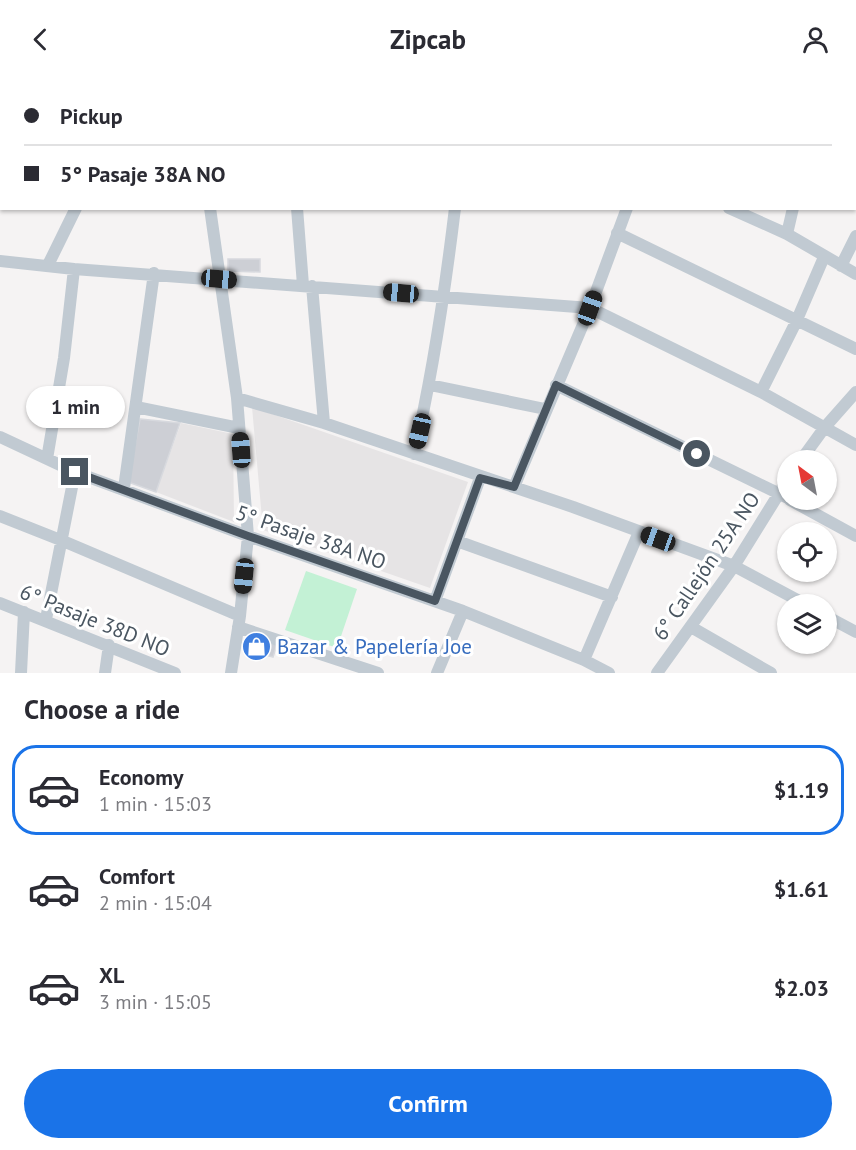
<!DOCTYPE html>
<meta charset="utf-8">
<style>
:root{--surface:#fff;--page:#f2f2f3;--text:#2b2b33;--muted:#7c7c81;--line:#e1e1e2;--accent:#1a73e8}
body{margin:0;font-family:"PT Sans",sans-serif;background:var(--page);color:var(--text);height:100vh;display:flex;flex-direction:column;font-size:22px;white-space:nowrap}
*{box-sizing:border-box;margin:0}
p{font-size:20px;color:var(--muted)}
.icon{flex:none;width:33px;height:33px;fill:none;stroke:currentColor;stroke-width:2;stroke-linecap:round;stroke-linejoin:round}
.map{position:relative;height:595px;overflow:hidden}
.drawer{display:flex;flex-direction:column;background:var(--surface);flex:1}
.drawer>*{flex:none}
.banner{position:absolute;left:0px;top:0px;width:856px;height:132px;box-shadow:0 2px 4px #0004;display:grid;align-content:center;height:132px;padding:0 24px;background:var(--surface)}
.needle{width:39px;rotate:328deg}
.fabs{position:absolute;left:777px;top:372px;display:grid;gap:12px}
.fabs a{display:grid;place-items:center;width:60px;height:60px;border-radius:50%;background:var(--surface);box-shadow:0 2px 4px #0004;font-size:30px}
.end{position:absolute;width:27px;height:27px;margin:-14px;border:8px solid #4a5661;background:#fff;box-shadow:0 0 0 3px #fff}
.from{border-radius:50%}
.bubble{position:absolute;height:42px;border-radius:21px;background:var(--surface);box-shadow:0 2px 4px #0004;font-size:20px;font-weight:600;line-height:42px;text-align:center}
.car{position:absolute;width:18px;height:36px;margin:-18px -9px;border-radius:8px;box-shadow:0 0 4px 2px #0007;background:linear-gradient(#222 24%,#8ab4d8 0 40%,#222 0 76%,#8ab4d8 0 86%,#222 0)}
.banner b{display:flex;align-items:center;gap:21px;height:57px;font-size:22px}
.banner b+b{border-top:2px solid var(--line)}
.banner i{width:15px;height:15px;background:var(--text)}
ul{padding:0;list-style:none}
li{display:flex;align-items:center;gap:18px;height:90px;margin:0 12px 9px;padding:0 12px;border:3px solid transparent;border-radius:24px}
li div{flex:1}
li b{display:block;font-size:22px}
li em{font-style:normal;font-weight:600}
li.current{border-color:var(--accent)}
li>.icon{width:54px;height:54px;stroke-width:1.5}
h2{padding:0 24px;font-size:27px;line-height:72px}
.primary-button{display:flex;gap:12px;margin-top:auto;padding:12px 24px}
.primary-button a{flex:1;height:69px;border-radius:36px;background:var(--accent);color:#fff;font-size:24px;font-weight:600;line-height:69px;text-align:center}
header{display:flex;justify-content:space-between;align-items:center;height:78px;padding:0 24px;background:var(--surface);font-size:27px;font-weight:600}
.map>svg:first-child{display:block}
.education{fill:#e6e4e5}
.green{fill:#c3f1d5}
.building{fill:#cdcfd5;stroke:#d7d9de;stroke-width:1.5}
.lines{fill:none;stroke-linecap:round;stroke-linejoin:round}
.street{stroke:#c1cad2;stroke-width:12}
.route{stroke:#4a5661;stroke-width:8}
.labels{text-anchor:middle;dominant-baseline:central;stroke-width:6;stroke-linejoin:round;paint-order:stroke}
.street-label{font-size:21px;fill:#4a5661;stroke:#fff}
.shop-label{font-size:21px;fill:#366cbe;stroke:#fff;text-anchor:start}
</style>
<header><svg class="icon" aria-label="back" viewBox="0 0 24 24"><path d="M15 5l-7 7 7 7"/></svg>Zipcab<svg class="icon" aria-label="person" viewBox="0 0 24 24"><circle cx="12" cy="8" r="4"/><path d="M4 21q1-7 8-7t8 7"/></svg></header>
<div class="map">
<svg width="856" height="595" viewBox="0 0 856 595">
<rect width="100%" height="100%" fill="#f5f3f3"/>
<path class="education" d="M252 329 468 404 430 510 263 452Z
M181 345 233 356 234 444 156 414Z"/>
<path class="green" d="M306 493 357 511 337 570 285 552Z"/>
<path class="building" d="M228 181H260V194L228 193Z
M140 341 180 345 156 414 128 404Z
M251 559 277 567 273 579 247 572Z"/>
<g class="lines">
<path class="street" d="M141 0 144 2
M716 0 720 2
M348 1V0
M45 2 46 0
M206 2V0
M293 2V0
M419 2V0
M511 2V0
M592 2 593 0
M678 2 679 0
M751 2 752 0
M826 2 827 0
M0 50 2 51
M0 70 2 68
M210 130 237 320 248 458 240 538 231 595
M297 130 303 207
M729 130 787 156 856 196
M617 155 856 271
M787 156 793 130
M0 183 74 191 590 230 761 314 856 367
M48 187 76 130
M841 188 856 158
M312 208 324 345
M430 307 545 331
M556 307 788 420
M761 314 796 244 824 179
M237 320 324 345 573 429 734 488 805 526
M136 329 239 350
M0 359 75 394 248 458 463 533 584 582 609 595
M414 376C433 295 445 213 455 130
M47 381 64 280 74 191
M801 382 825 349 856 314
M514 409 590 230 627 130
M124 410 154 195
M790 422 856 458
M0 438 63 463 240 538
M457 463 612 519
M435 523 480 400
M0 525 175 595
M826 538 856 554
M46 541 75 394
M238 549 378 595
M691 549 771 595
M584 582 639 454
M21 595 24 534
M105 595 109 567
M437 595 463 533
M657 595 734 488 788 401"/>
</g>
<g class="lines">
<path class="route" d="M75 394 248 458 435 523 480 400 514 409 556 307 697 376"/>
</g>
<defs>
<symbol id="shop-disc" viewBox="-11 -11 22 22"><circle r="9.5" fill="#3f7fe0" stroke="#fff"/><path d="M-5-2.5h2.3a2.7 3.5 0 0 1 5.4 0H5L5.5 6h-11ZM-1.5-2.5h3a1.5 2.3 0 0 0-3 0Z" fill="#fff"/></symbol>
</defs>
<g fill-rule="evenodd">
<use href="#shop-disc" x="240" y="552" width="33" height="33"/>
</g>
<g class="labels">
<g class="street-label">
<text transform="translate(311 459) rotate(19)">5° Pasaje 38A NO</text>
<text transform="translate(706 488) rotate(-56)">6° Callejón 25A NO</text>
<text transform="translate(95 542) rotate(22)">6° Pasaje 38D NO</text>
</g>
<g class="shop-label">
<text x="277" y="568">Bazar &amp; Papelería Joe</text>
</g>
</g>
</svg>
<div class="fabs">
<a><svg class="needle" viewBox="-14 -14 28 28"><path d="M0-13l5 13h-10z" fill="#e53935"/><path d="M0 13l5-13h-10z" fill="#7c7c81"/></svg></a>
<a><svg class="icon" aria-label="locate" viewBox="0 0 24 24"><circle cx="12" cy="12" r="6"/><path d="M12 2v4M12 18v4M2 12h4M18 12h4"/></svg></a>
<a><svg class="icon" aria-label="layers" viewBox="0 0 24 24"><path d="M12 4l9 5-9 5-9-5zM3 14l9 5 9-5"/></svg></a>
</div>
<i class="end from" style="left:697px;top:376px"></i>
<i class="end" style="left:75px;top:394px"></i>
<div class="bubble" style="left:26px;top:308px;width:99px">1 min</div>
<i class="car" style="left:219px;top:201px;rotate:95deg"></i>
<i class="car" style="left:401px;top:215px;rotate:275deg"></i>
<i class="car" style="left:590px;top:230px;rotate:20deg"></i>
<i class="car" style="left:420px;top:353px;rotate:193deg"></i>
<i class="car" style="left:241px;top:372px;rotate:356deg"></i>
<i class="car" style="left:658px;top:461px;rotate:290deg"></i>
<i class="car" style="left:244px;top:498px;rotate:186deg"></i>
<div class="banner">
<b><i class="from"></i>Pickup</b>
<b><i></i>5° Pasaje 38A NO</b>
</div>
</div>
<section class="drawer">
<h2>Choose a ride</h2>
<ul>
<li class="current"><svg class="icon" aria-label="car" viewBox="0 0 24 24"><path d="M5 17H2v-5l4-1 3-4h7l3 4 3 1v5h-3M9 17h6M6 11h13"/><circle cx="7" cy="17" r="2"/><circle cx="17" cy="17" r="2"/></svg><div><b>Economy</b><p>1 min · 15:03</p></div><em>$1.19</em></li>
<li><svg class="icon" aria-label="car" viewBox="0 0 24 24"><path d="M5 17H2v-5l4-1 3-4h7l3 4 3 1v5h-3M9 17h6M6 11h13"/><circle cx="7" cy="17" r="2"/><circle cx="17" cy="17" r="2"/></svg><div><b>Comfort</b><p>2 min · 15:04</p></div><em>$1.61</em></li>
<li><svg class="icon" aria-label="car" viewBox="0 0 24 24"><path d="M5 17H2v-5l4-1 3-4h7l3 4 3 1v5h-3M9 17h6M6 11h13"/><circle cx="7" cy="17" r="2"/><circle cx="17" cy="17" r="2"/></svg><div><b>XL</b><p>3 min · 15:05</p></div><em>$2.03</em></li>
</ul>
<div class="primary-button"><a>Confirm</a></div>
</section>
